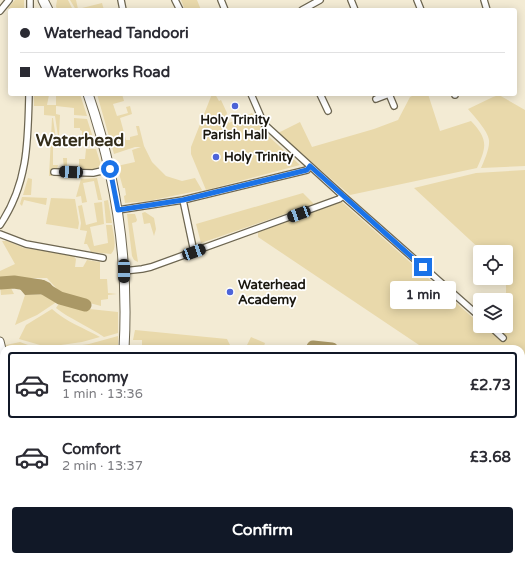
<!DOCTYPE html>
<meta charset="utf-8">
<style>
:root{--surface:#fff;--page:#f7f7f7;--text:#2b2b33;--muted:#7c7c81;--line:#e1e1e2;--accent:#111827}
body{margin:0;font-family:"Varela Round",sans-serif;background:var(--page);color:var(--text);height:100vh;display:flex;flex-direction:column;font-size:15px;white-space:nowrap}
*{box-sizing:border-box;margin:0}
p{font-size:13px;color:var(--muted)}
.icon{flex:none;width:22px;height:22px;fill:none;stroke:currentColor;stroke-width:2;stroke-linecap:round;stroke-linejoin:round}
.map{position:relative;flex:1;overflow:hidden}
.details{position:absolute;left:0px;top:345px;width:525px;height:216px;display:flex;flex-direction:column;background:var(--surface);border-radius:12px 12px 0 0;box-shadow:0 2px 10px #0003}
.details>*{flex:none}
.top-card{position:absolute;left:8px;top:8px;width:509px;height:88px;border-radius:4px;box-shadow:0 2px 10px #0003;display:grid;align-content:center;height:88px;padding:0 12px;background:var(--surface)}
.controls{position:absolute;left:473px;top:245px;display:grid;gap:8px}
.controls a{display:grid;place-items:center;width:40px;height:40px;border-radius:4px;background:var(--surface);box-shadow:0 2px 10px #0003;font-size:20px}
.end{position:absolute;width:18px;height:18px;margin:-9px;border:5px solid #1a73e8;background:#fff;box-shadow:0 0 0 2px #fff}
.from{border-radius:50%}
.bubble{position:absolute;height:28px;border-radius:4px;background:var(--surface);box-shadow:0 2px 10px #0003;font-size:13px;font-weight:700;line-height:28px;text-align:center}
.car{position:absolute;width:12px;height:24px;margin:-12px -6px;border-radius:5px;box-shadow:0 0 3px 1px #0007;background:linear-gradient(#222 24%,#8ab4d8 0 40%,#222 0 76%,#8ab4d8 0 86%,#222 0)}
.top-card b{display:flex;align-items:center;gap:14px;height:38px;font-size:15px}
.top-card b+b{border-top:1px solid var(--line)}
.top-card i{width:10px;height:10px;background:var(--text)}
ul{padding:7px 0 0;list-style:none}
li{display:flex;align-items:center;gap:12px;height:66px;margin:0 8px 6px;padding:0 4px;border:2px solid transparent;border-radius:4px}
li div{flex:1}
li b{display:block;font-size:15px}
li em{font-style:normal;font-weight:700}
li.active{border-color:var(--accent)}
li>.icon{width:36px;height:36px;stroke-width:1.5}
.cta{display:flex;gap:8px;margin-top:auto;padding:8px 12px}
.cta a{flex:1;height:46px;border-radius:4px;background:var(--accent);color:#fff;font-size:16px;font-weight:700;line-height:46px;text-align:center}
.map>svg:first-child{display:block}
.green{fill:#e9d9ab}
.water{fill:#aa9866}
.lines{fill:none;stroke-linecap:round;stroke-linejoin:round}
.river{stroke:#aa9866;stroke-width:13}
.minor-casing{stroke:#6d6651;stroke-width:8}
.tertiary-casing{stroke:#6d6651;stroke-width:9}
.primary-casing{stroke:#6d6651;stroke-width:11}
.minor{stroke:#fff;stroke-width:5.5}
.tertiary{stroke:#fff;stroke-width:7}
.primary{stroke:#fff;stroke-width:9}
.route{stroke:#1a73e8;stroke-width:5}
.poi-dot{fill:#4d64d9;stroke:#fff;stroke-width:1.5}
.labels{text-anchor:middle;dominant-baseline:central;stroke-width:3.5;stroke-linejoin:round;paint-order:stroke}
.poi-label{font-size:13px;font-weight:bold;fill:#1a170f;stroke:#fff;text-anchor:start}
.district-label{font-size:17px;font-weight:bold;fill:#342e1b;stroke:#fff}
</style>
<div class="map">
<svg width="525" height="561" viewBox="0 0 525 561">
<rect width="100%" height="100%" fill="#f3ebd4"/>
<path class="green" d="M15 0H24V10H11L8 8Z
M57 0H68L73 10H57L56 6Z
M70 0H76L78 9 102 3 104 10H76Z
M181 0H197L201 10H185Z
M39 94 49 95 47 105H56V94H80L87 116 74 115V108L56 106V114L60 115 59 136H58L55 116 44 115V106H34V96Z
M97 94H122L124 101 113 104 117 116 128 113 126 107 130 106 132 114 120 118 126 140H130V137L138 135 136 126H139L144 146 152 162 166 176 182 181 195 178 202 190 148 201 125 203 124 196 126 195 125 188H123L117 166 135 162 132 150 141 147H135L114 154Z
M212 94H215L219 101 221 100 227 113 225 118 229 123 252 113 265 133 300 165 206 190 191 154V147Z
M416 94H428L440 131 471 121C488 139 487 146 477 168L350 195 278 133 300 122 312 147 374 129 398 120 410 97Z
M499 95 525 110V166L481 168C484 161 490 148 489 140 488 131 474 116 468 109L493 97Z
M52 118H53L57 147H53V165H58L57 169H52V176H49Z
M74 118 87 119 96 147 85 146V137L82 136V131L80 130V128H74Z
M86 149H96L101 165 94 170 64 169 63 158H67V166H79V159H85Z
M525 170V394L521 393V349H425L258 237V232L342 202 480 324V326H483L486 329 490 326H506V310L507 309 506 300V252H483L414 188 476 173Z
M28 178 32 179 31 195H23Z
M97 178 102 200H98L94 181 83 183 87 202 82 203 81 196 76 197 81 179Z
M303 193 314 204 201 243 196 224Z
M22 197H23L47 198 46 205 24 200 22 206 20 204Z
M51 198 75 199 79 223 78 229 46 224Z
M108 200 112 223H106L104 201Z
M102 202 104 224 90 227 94 246 108 243 106 225H112C113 233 118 248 111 254L91 252 87 244H84L87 231 80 230 81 223 78 206 82 205 86 225 97 222 94 203Z
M145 212 154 218 156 229 154 236 150 223 144 224 142 213Z
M127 214H135L137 220 136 222 132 223 138 262 134 260 132 256Z
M2 241H7L24 248 73 255 76 259 75 267H83L87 260 100 262V279H107L108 293 117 294 108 295V299L101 300V306L63 296 47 278H19L0 280V271L15 264Z
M0 284H9L14 294 1 295Z
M51 294 58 301 37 315 15 325 25 295Z
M60 302 80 308 118 312V333L104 337C88 326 70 319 56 308Z
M52 309C66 322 84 328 100 337L82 342 47 347 19 339 26 325Z
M135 330 227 339 232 349H142V340H133Z
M118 336V349H55L89 344Z
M251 337 265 343 263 349H245Z
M20 342 36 348 31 349H7L6 345Z
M521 447 525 450V561H283L282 557H521Z"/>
<path class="water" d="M24 279 44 280 50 283 61 296 58 301 51 294 25 295 14 282Z"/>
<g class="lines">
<path class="river" d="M0 283 14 282 40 286 60 298 85 305
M313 347 332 349"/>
<defs>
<path id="minor" d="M121 0 123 10
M175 0 180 10
M221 0 225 10
M351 0 355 10
M417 0 421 10
M484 0 487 10
M30 10V0
M302 10 320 0
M0 11 9 0
M251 94 264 124 343 196 480 317
M320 94 328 111
M389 94 394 106
M455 94V95
M376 99 389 94
M54 172 93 173 110 169
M183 200 194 252
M118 210 183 200 307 170 310 166
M0 225C28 184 28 141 29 94
M0 234 26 244 103 258
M124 271 142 269 151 267 339 199 343 196
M490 326 503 338
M0 453 4 451
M0 504 4 502
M122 561 124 557
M165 561 169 557
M246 561 250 557"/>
<path id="tertiary" d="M0 341 4 357
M56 557 57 561
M12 561 20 557"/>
<path id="primary" d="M43 0 48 10
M88 94C117 178 129 260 124 349
M74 561 76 557"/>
</defs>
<use href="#minor" class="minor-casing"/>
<use href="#tertiary" class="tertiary-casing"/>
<use href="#primary" class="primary-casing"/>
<use href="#minor" class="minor"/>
<use href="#tertiary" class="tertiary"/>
<use href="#primary" class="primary"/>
</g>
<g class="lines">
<path class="route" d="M110 169 118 210 183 200 307 170 310 166 423 267"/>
</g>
<g class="poi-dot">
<circle cx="235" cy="106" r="4"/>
<circle cx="216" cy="157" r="4"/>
<circle cx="230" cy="292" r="4"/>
</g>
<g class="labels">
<g class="poi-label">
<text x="235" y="120" text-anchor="middle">Holy Trinity<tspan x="235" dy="15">Parish Hall</tspan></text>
<text x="224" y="157">Holy Trinity</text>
<text x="238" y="285">Waterhead<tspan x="238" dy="15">Academy</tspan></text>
</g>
<g class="district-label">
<text x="80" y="140">Waterhead</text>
</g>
</g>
</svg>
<div class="controls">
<a><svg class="icon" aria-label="locate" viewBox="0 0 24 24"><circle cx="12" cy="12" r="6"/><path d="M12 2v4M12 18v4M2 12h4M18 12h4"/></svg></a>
<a><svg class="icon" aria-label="layers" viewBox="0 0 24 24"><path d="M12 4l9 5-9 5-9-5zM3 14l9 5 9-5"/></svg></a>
</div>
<i class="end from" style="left:110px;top:169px"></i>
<i class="end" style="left:423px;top:267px"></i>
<div class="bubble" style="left:390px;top:281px;width:66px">1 min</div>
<i class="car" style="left:71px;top:172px;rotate:273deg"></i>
<i class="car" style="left:299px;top:214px;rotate:250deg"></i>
<i class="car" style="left:194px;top:252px;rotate:70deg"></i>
<i class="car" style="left:124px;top:271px;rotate:180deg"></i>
<div class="top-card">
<b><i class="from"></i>Waterhead Tandoori</b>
<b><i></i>Waterworks Road</b>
</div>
<section class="details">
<ul>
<li class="active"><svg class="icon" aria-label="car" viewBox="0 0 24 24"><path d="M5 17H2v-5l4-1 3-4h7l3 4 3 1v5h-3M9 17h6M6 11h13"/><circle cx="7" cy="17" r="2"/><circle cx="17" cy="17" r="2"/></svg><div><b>Economy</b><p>1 min · 13:36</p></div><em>£2.73</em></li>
<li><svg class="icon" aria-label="car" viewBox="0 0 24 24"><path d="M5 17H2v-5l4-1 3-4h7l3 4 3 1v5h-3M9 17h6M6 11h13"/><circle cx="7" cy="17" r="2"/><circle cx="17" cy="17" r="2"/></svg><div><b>Comfort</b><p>2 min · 13:37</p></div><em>£3.68</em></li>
</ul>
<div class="cta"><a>Confirm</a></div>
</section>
</div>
